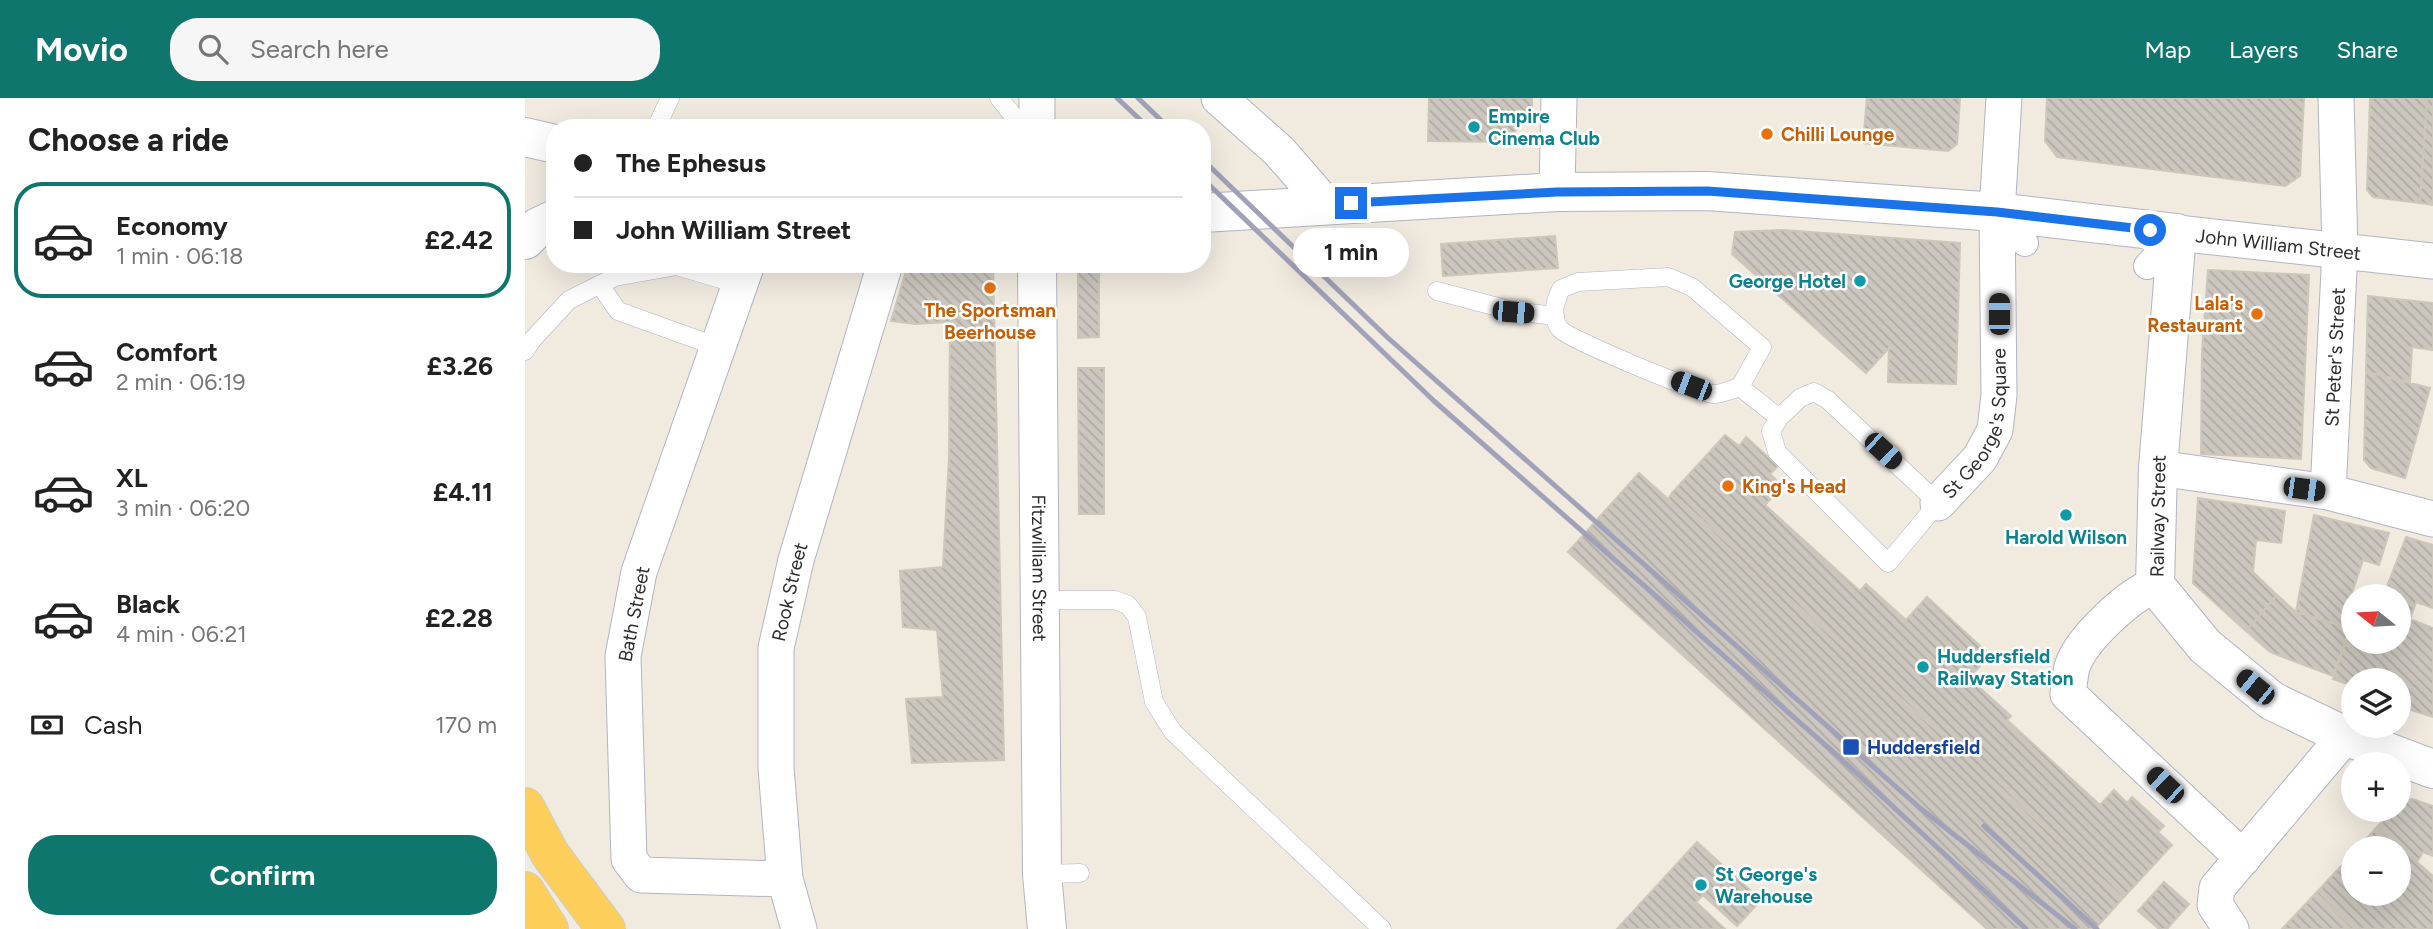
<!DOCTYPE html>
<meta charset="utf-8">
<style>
:root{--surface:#fff;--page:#f6f6f6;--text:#222;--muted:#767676;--line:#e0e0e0;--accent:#0f766e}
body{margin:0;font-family:Figtree,sans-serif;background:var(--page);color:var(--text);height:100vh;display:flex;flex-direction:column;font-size:26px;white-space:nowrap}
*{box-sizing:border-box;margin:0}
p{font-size:23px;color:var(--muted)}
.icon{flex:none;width:38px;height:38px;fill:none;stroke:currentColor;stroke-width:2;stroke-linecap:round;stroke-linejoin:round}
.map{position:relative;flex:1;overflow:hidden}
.panel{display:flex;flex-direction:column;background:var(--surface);width:525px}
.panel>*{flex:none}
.top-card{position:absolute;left:21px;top:21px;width:665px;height:154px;border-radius:28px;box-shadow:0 7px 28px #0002;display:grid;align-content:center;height:154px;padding:0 28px;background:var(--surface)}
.needle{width:46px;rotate:288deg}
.fabs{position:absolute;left:1816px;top:486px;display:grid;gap:14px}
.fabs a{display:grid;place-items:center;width:70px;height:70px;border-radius:50%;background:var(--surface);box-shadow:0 7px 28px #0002;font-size:35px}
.end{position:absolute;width:32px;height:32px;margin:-16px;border:9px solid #1a73e8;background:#fff;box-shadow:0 0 0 4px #fff}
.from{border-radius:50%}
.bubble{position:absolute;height:49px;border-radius:24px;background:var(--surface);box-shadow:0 7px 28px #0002;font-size:23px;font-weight:700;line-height:49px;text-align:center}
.car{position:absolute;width:21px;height:42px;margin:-21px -10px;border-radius:9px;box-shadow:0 0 5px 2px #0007;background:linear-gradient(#222 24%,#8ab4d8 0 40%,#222 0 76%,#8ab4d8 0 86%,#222 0)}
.top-card b{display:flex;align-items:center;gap:24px;height:66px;font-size:26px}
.top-card b+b{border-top:2px solid var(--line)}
.top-card i{width:18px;height:18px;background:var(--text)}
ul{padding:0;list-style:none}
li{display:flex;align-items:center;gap:21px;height:116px;margin:0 14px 10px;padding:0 14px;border:4px solid transparent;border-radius:28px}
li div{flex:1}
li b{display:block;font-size:26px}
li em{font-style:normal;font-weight:700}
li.current{border-color:var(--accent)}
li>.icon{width:63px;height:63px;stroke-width:1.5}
h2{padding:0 28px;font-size:32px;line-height:84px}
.pay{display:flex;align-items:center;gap:18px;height:77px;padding:0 28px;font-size:26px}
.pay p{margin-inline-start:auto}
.primary-button{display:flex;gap:14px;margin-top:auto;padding:14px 28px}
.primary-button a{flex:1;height:80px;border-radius:28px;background:var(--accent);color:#fff;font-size:28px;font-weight:700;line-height:80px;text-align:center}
header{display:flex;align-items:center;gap:42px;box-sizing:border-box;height:98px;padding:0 35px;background:var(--accent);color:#fff}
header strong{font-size:33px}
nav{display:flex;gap:38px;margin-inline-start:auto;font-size:24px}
.search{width:490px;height:63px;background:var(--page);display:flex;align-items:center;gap:18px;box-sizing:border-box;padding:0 24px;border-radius:28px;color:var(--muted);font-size:26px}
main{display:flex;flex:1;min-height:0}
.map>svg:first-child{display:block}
.building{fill:url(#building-back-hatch);stroke:#ccc7b8;stroke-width:2}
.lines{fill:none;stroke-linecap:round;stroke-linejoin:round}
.service-casing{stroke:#b3b4c2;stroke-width:19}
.pedestrian-casing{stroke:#b3b4c2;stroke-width:28}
.minor-casing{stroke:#b3b4c2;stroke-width:37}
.tertiary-casing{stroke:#b3b4c2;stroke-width:40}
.trunk-casing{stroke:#cdcdcd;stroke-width:40}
.service{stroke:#fff;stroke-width:18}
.pedestrian{stroke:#fff;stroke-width:26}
.minor{stroke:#fff;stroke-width:35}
.tertiary{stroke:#fff;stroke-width:38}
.trunk{stroke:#fece5a;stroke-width:38}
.rail{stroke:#a1a2b9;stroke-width:5}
.route{stroke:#1a73e8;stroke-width:9}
.culture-dot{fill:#0f9aa8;stroke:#fff;stroke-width:2.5}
.food-dot{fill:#e8710a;stroke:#fff;stroke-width:2.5}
.transit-dot{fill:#1a4fb4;stroke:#fff;stroke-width:2.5}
.labels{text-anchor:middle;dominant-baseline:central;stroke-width:5;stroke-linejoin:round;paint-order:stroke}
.culture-label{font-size:19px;font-weight:bold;fill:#0d838f;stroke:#fff;text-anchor:start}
.food-label{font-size:19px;font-weight:bold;fill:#c56008;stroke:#fff;text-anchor:start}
.street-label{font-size:19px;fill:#2d2d2d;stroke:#fff}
.transit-label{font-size:19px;font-weight:bold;fill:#164399;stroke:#fff;text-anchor:start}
</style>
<header>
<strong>Movio</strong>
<div class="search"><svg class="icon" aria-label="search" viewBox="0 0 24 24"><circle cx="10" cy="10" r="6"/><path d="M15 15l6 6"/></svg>Search here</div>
<nav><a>Map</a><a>Layers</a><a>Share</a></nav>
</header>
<main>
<section class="panel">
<h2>Choose a ride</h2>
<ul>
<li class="current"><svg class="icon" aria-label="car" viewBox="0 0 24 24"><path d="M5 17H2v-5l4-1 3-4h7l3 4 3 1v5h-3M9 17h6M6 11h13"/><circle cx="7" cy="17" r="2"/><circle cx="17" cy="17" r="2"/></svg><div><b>Economy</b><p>1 min · 06:18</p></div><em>£2.42</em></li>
<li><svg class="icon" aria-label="car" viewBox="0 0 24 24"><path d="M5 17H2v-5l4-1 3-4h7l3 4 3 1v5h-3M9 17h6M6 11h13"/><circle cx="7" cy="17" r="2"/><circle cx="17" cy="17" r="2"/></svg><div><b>Comfort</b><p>2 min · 06:19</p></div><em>£3.26</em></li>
<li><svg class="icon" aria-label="car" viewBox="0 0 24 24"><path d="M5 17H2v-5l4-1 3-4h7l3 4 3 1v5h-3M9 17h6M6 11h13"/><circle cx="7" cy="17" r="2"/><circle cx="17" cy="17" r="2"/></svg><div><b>XL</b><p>3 min · 06:20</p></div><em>£4.11</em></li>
<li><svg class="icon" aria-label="car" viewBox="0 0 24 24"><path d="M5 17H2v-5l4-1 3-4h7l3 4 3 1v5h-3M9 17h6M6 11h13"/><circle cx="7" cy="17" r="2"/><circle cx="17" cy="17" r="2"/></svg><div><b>Black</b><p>4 min · 06:21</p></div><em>£2.28</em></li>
</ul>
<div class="pay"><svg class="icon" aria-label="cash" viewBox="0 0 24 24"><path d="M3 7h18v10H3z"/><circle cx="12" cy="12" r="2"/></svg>Cash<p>170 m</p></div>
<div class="primary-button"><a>Confirm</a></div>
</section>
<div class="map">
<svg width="1908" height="831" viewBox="0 0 1908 831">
<defs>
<pattern id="building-back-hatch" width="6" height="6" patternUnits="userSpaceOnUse" patternTransform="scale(1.75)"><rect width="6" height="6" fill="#cbc7be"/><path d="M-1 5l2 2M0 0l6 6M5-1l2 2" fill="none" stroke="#afaba4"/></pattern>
</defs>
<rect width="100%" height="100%" fill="#f0eadf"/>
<path class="building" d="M904 0H1007V15L980 44 903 43Z
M1342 0H1435L1432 46 1423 53 1338 45Z
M1522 0H1779L1775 78 1760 88 1532 59 1520 43Z
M1845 0H1902L1895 105 1848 99 1842 92Z
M1902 0H1908V107L1895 105Z
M1902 0H1908V107L1895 105Z
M1258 132 1435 145 1431 286 1363 284 1364 250 1341 275 1207 156 1210 134Z
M1030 138 1033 170 918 178 916 146Z
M383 166H468L479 662 387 665 381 601 418 599 412 532 378 529 375 473 418 469 424 359 425 224 390 226 366 223Z
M553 169H574V239L553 240Z
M1683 172 1784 177 1776 361 1676 356 1677 254Z
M1843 198 1908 205V252L1887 249 1885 284 1841 274Z
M553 270H579V416H554Z
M1841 274 1905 290 1880 380 1846 370 1839 362Z
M1200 337 1214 348 1221 339 1253 368 1245 376 1257 388 1240 407 1335 493 1341 486 1381 522 1402 499 1465 557 1444 580 1486 618 1482 622 1575 707 1589 692 1602 705 1607 699 1639 728 1633 734 1647 747 1598 800 1147 395Z
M1114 375 1143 401 1147 395 1598 800 1570 831H1462L1043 454Z
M1673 400 1760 413 1756 445 1731 442 1728 474 1752 497 1721 533 1668 485Z
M1789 417 1864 435 1854 467 1838 462 1816 528 1771 514Z
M1881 439 1908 447V510L1891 504 1880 536 1874 534V499H1858Z
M1752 497 1771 514 1825 530 1808 578 1745 554 1721 533Z
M1829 519V544H1874V534L1880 536 1885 521 1908 530V619L1883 611 1885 606 1874 603V583H1829V588L1808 581Z
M1887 701 1908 708V758L1898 754 1892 764 1852 729 1868 712H1874L1877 702Z
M1852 729 1908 778V831H1830L1791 795 1829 754V796H1874V751H1832Z
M1172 744 1236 802 1212 828 1178 797 1171 804 1200 831H1092Z
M1639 784 1664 806 1642 831H1634L1613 813Z
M1791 795 1830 831H1757Z"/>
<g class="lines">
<defs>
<path id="service" d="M474 0 498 30
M131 30 145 0
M1143 179 1167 189 1237 249 1215 289C1208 291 1197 296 1189 296 1175 296 1043 241 1035 231 1025 218 1030 204 1036 191L1053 184Z
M75 187 93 213 193 249
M912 193 988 213 1030 218
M0 253 7 242 44 202 90 179 152 168 216 187
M1215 289 1254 320 1246 333 1252 354 1363 465 1413 405 1303 302 1289 294 1275 300 1254 320
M516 502H590L603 507 612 519 629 604 648 634 857 831
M517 776 555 775"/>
<path id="pedestrian" d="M1472 114 1500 145
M1622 168 1652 135"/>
<g id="minor">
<path d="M694 0 754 53 800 106"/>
<path d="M512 30V0"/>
<path d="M1032 94 1034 0"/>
<path id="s1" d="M1652 135 1908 163"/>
<path d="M222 166 114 474 98 558 104 761 116 777 260 781"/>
<path d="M1633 370 1803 394 1908 421"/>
<path id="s2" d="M1803 394 1815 152 1811 0"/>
<path id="s3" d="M1413 405 1455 360 1470 332 1474 297 1472 114 1479 0"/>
<path d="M1630 487C1603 498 1556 541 1547 569 1545 578 1544 588 1543 596L1718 760"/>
<path id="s4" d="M274 831 260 781 251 670V550L271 462 360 166"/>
<path d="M1706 831 1690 807 1692 790 1820 638"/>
</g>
<g id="tertiary">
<path d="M0 39 30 46"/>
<path d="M677 115 1032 94 1182 93 1472 114 1652 135 1633 370 1630 487 1680 548 1747 603 1820 638 1908 671"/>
<path d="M0 142 13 129 30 121"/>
<path id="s5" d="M512 166 517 776 522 831"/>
</g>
<path id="trunk" d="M0 709 25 756 81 831
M0 793 24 831"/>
</defs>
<use href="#service" class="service-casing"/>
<use href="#pedestrian" class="pedestrian-casing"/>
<use href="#minor" class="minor-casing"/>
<use href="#tertiary" class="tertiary-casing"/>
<use href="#trunk" class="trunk-casing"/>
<use href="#service" class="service"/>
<use href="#pedestrian" class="pedestrian"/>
<use href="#minor" class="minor"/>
<use href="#tertiary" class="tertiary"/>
<use href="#trunk" class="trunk"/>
<path class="rail" d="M592 0 624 30
M613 0 644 30
M677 61 862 239 1071 424 1395 710 1550 831
M677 80 909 303 1314 659 1501 831
M1459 728 1572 831"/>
</g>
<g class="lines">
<path class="route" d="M826 105 1032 94 1182 93 1472 114 1625 132"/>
</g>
<g class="culture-dot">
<circle cx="949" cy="29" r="7"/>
<circle cx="1335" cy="183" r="7"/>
<circle cx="1541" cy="417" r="7"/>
<circle cx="1398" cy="569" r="7"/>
<circle cx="1176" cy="787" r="7"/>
</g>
<g class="food-dot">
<circle cx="1242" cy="36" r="7"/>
<circle cx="465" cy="190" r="7"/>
<circle cx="1732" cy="216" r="7"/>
<circle cx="1203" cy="388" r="7"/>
</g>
<rect class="transit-dot" x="1317" y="640" width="18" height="18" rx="3.5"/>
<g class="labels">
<g class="culture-label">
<text x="963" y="18">Empire<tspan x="963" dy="22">Cinema Club</tspan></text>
<text x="1321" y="183" text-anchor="end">George Hotel</text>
<text x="1541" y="439" text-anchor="middle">Harold Wilson</text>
<text x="1412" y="558">Huddersfield<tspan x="1412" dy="22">Railway Station</tspan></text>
<text x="1190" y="776">St George's<tspan x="1190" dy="22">Warehouse</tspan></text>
</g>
<g class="food-label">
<text x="1256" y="36">Chilli Lounge</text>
<text x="1718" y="205" text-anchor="end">Lala's<tspan x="1718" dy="22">Restaurant</tspan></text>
<text x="465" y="212" text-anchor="middle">The Sportsman<tspan x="465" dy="22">Beerhouse</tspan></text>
<text x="1217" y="388">King's Head</text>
</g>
<g class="street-label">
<text stroke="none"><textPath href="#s1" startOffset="102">John William Street</textPath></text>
<text stroke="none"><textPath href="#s2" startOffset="135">St Peter's Street</textPath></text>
<text stroke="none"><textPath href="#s3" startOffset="93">St George's Square</textPath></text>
<text transform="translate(1633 418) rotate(-89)">Railway Street</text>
<text stroke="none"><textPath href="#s5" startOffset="304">Fitzwilliam Street</textPath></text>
<text stroke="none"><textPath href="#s4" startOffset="341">Rook Street</textPath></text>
<text transform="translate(109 516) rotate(-79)">Bath Street</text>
</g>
<g class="transit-label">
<text x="1342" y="649">Huddersfield</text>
</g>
</g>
</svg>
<div class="fabs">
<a><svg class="needle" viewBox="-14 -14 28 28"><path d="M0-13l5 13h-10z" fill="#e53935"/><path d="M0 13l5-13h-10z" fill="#767676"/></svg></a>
<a><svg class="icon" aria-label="layers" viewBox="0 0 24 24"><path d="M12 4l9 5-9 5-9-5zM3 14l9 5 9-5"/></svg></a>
<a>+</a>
<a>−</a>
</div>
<i class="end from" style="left:1625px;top:132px"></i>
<i class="end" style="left:826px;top:105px"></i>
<div class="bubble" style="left:768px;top:130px;width:116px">1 min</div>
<i class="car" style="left:988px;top:214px;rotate:95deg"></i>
<i class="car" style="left:1474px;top:216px;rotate:0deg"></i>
<i class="car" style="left:1166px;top:288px;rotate:291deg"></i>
<i class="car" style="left:1358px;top:353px;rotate:133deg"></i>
<i class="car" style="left:1779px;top:391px;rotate:98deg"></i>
<i class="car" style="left:1730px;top:589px;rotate:309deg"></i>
<i class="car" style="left:1640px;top:687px;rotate:313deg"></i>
<div class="top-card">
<b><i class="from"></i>The Ephesus</b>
<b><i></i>John William Street</b>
</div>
</div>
</main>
